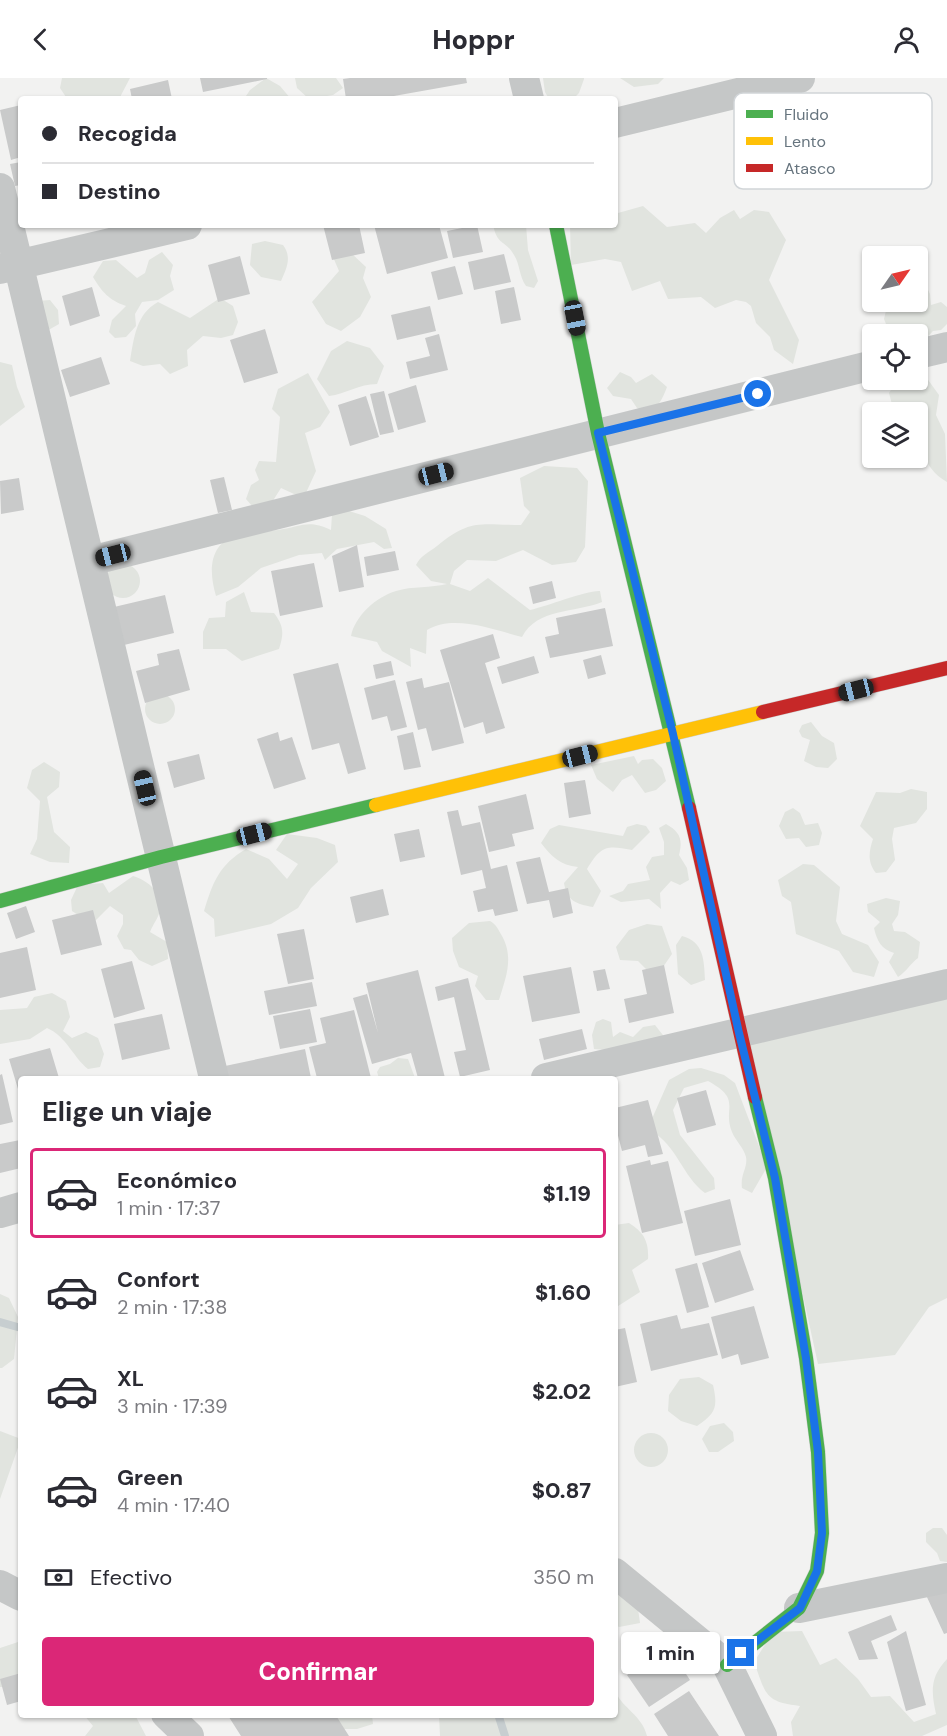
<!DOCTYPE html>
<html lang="es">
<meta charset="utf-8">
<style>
:root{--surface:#fff;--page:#f7f7f7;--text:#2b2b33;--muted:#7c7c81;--line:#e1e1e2;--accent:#db2777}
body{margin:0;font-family:"DM Sans",sans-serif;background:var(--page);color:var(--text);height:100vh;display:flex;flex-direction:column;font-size:22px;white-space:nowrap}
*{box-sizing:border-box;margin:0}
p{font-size:20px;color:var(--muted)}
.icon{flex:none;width:33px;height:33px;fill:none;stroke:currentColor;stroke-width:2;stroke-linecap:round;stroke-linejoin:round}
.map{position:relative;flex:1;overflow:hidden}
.drawer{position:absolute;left:18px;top:998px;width:600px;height:642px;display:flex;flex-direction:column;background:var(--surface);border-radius:6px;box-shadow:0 2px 4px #0004}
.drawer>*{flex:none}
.guide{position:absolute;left:18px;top:18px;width:600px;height:132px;border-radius:6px;box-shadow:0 2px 4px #0004;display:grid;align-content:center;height:132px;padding:0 24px;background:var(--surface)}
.needle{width:39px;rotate:56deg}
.controls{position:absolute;left:862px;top:168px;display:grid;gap:12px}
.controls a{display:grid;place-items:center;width:66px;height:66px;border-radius:6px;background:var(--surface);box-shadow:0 2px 4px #0004;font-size:30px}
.end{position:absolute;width:27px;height:27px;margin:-14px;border:8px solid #1a73e8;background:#fff;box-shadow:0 0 0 3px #fff}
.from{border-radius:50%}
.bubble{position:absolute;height:42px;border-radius:6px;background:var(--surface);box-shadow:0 2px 4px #0004;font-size:20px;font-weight:800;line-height:42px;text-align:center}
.car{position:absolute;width:18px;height:36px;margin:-18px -9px;border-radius:8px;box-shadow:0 0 4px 2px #0007;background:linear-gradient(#222 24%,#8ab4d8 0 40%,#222 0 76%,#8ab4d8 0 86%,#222 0)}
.guide b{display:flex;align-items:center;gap:21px;height:57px;font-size:22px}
.guide b+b{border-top:2px solid var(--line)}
.guide i{width:15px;height:15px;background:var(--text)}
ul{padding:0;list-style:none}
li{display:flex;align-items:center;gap:18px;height:90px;margin:0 12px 9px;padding:0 12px;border:3px solid transparent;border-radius:6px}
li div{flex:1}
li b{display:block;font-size:22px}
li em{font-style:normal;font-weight:800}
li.active{border-color:var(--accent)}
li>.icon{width:54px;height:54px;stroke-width:1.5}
h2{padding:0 24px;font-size:27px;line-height:72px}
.pay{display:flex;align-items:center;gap:15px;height:66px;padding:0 24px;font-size:22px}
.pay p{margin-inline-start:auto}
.cta{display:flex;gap:12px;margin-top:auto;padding:12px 24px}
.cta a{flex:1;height:69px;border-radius:6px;background:var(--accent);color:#fff;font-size:24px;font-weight:800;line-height:69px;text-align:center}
header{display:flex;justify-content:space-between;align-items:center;height:78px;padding:0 24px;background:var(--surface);font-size:27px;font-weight:800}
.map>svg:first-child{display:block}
.green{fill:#e1e4df}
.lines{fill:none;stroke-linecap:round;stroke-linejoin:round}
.stream{stroke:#c7ced0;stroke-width:8}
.building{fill:#c9caca}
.fast-casing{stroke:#cecfcf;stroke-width:15}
.slow-casing{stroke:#cecfcf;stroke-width:15}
.jam-casing{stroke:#cecfcf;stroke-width:15}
.street{stroke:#c5c7c7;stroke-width:30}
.fast{stroke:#4caf50;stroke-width:14}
.slow{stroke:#ffc107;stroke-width:14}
.jam{stroke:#c62828;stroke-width:14}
.route{stroke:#1a73e8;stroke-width:8}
.key{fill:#fff;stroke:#d1d5d8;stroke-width:1.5}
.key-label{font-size:16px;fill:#66747e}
</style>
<header><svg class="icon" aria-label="back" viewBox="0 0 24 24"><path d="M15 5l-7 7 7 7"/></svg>Hoppr<svg class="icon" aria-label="person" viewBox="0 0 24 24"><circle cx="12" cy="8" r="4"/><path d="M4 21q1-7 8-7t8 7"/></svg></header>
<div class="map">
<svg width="947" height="1658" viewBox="0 0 947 1658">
<rect width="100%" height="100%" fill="#f2f2f1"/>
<path class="green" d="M62 0H130L119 21H63L66 19 60 10Z
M266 0 280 8 291 21H244L250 12Z
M295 0H336L343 10 333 17 309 21 297 10Z
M543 0H584V1L579 15 573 21H549L545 14Z
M620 0H664L658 6 634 9Z
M643 128 667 149 695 145 706 155 720 140 734 132 740 141 754 132 769 134 786 162 769 202 799 262 793 286 774 272 770 259 756 245 751 228 746 224 736 222 715 230 701 219 668 221 660 203 632 213 621 184 605 181 571 187 570 147H605L610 150 615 147 618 135Z
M493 147H526L528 172 538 203 534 210 526 208C519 198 520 186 514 177 505 161 498 169 493 147Z
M265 163 283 167C292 179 287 190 281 203L261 199 250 187 252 166Z
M162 174 173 187 170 198 174 212 158 222 142 224 135 236 136 248 126 259 115 260 109 254 112 242 126 228C109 222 102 214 93 199L103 183 116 182 137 200 145 195 149 182Z
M351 175 366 189 363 200 371 219 360 239 341 253 326 246 312 224 339 193 333 179Z
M923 201 930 216 931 227 941 224 947 229V246L941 252 933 253 918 269V256H890L884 241 888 224H918V203Z
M220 220 233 228 238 244 233 257 221 260 203 258 187 272 188 288 170 296 160 286 143 288 130 283C134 260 136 236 158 224L190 240Z
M50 222 58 232 59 246 45 254 37 223Z
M347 263 370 270 384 288 377 306C359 306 346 316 329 318L317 301 331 273Z
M0 284 12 287 17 309 25 329 0 348Z
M620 294 631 299 636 305 652 296 667 309C662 322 658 331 644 335L637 330 631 321 613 318 607 310Z
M308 295 330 334 320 349 305 355 316 393 305 417 294 416 281 410 267 432 258 435 246 421 251 407 259 402 255 392 259 383 276 384 280 339 272 331 278 311Z
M918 298 926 299 939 317 936 337 945 356 947 404C921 389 918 363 918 334H894L889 315 897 302H918Z
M544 388 577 390 588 403 585 469 576 484 552 487 523 472 496 483 467 482 454 493 450 506 470 513 488 500 530 532C548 528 587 512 600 513L602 524C575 535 537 530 522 559 493 552 455 536 427 552L426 576 410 570 411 589 382 573 377 564 351 558C355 538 376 519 396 513 412 508 431 510 447 506L431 503 416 487C421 477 428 475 437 468 471 440 480 447 521 447L530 434 524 428 520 400Z
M349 433 365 438 386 451 392 470 384 471 374 464 337 471 325 482 322 475 299 477 261 490 238 509 216 518C209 494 208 468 236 456 247 451 266 454 278 452 302 449 307 441 331 452L332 436Z
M106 503a17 17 0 1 1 34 0a17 17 0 1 1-34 0Z
M244 514 251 534 274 535C284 548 284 556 279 571L242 583 226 571H203V554L209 540 225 539 226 524Z
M145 631a15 15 0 1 1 30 0a15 15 0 1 1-30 0Z
M811 644 822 658 834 665 837 681 828 690 816 689 804 683 810 662 802 659 799 653 802 647Z
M634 678 638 686 642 682 653 681 662 690 666 703 656 712 645 715 632 697 622 702 613 714 597 701 591 687Z
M44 684 60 694 59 709 47 719 54 754 70 769 69 785 50 784 30 776 37 761 40 723 27 710 32 692Z
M911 711 927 714V731L916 745 894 750 892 761 895 782 886 794 876 795C867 784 869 773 873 761L860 748 876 714 900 715Z
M793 730 800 735 805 747 818 745 822 755 819 767 806 769 799 760 786 761 779 748 785 734Z
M637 746 646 748 650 754 632 772C606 767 601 768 587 791L601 813 593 829C576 826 567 823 564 805L578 789C560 787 552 779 541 765L550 751 559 747 623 758 627 749Z
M666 746C680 754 683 761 679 777L687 790 689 802 680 807 671 803 660 815 661 831 649 821 621 824 609 818 623 813 628 806 650 802 646 789 652 779 664 777V764L659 750Z
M287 756 317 760 335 767 338 784 311 810 298 830 271 846 215 859 214 841 204 833C213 804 219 787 246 771L269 781 287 801 298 786 276 772Z
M803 786 814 787 840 809 836 843 842 856 868 867 879 884 874 899 853 894 839 873 796 856 791 824 782 818 778 802Z
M133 798C147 802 164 815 160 832 159 839 153 846 150 854L167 864 168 881 152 888 139 882 131 872 124 871 117 858 123 846V837L110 828 95 843 84 841 72 833 71 822 78 807 103 805 109 815Z
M886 820 900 823 898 837 892 846 894 853 905 854 920 864 918 880C910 886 907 893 898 899L889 884 894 875C881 871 877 863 874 850L880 844 868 834 867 826Z
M490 843C496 846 498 851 502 858 514 880 506 899 499 922H486L475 908 478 898 459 889 453 873 452 860 469 845Z
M647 846 662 848 672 876 663 889 648 893 638 883 620 882 616 869 629 852Z
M682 858C704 864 704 882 705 902L691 907 678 896 676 867Z
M947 912V1220L929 1229 895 1277 818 1286 746 958Z
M52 915 66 923 70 939 63 953 72 960 86 954 98 960 104 976 100 989 88 991C73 979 66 958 47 950L30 961 0 966V932L27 930 34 919Z
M603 941 611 944 613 959 620 954 633 959 643 949 655 947 666 961 606 972 594 971 592 957 596 944Z
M398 980 408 981 415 1000H379L377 994 380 989 390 986Z
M701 990 724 997 735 1005 767 1089 752 1115 742 1110C740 1096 748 1090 746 1079 744 1070 735 1062 732 1054 722 1030 743 1022 708 1003L684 1010 673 1032 680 1057 714 1100 715 1111 705 1115C682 1098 677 1067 651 1053V1043L669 1002 689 991Z
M629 1145C644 1154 649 1164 648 1181L632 1192 640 1214 615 1230V1147Z
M0 1216 9 1220 18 1239 14 1281 2 1290H0Z
M699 1299 713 1307C718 1329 716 1335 697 1348L681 1343 668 1333 669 1317 680 1301Z
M724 1345 733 1354 734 1363 718 1374H709L702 1361 710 1348Z
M0 1353 21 1361 0 1421Z
M634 1372a17 17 0 1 1 34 0a17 17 0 1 1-34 0Z
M933 1450H942L947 1457V1484L940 1483 937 1475 926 1464V1455Z
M615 1509 637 1524 640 1545 619 1549 615 1546Z
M802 1553 820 1587 836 1580 858 1601 871 1619 890 1618 914 1644 936 1636C931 1613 930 1599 947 1581V1647L922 1658H793L791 1644 800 1628C764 1624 766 1616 754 1584L773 1554Z
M21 1563V1604L11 1609H0V1570Z
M615 1613C623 1631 642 1637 647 1658H440L439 1637 615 1636Z
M84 1637H135L146 1658H85L93 1648Z
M321 1637H372L373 1646 357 1651H334Z"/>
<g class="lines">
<path class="stream" d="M0 1244 21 1250
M498 1636 505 1658"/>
</g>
<path class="building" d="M200 0H267V1L203 14Z
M350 0H466L467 5 377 21H346L343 1Z
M168 2 172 21H132L130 11Z
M21 27V79L11 82 0 32Z
M21 84V107L15 108 10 86Z
M323 147H359L365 175 332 182Z
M374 147H439L448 180 387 196Z
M477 147 483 174 453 180 447 153Z
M504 176 511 204 474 212 468 184Z
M240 178 250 216 218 224 208 187Z
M455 188 463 216 438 222 431 194Z
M92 209 100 238 70 248 62 218Z
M514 209 521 242 501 246 495 213Z
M430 228 436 253 397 262 391 237Z
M265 251 278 295 244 305 230 262Z
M439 256 448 292 410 301 406 284 430 278 425 260Z
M101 279 110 306 70 319 61 292Z
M416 307 426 344 398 352 388 316Z
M384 313 394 354 380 357 370 316Z
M366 318 379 359 350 368 338 327Z
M224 399 232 432 218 435 210 402Z
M19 400 24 432 1 436 0 403Z
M357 467 364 509 339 514 332 478Z
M395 473 399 492 367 498 364 479Z
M314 485 323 529 280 538 271 493Z
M552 503 556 520 533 526 529 509Z
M165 517 174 555 124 567 114 529Z
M605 530 613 568 550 580 545 559 559 556 556 540Z
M493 556 500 580 485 585 505 650 486 656 483 644 464 650 440 572Z
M179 571 190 612 145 625 136 593 159 587 157 576Z
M601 577 606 596 588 601 583 582Z
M534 578 539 595 502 606 497 589Z
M391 583 394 597 376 601 373 587Z
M338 585 366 691 348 696 339 665 312 672 293 596Z
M422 600 424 610 449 604 464 665 432 673 426 650 418 652 406 604Z
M395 602 407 649 391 653 387 638 372 642 364 610Z
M278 654 280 663 292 659 306 701 274 711 257 661Z
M413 654 421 689 404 692 397 658Z
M199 676 205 701 174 710 167 684Z
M585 702 591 736 569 740 564 705Z
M526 716 534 751 512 756 515 768 489 774 478 728Z
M458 732 462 748 480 744 491 791 507 787 518 833 495 838 493 831 478 834 473 813 486 810 482 792 461 797 447 734Z
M419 751 425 779 400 784 394 756Z
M540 779 549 814 568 810 573 835 553 840 549 822 527 826 516 784Z
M383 811 389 837 356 845 350 819Z
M26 828 35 854 16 861 7 835Z
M93 832 102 867 61 877 52 842Z
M304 851 314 901 288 906 277 856Z
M27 869 36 912 0 920V875Z
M132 883 145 931 114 940 101 891Z
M664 887 674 935 629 945 624 921 647 916 642 892Z
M571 889 580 935 532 944 523 898Z
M605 891 610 911 597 913 593 893Z
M418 892 445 1000H418L411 975 372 986 353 920 367 916 378 955 366 905Z
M468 900 490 992 460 999 454 974 466 972 454 919 438 923 435 909Z
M312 904 317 928 269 937 264 913Z
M310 931 317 964 280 971 273 938Z
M354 932 371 1000H317L309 969 326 965 320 940Z
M162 936 170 971 122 982 114 946Z
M582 951 587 971 544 982 539 961Z
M50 970 59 1000H21V1010L18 1011 9 981Z
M305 971 311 1000H228L225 988Z
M2 996 13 1044 0 1047V997Z
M706 1012 716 1047 687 1055 677 1020Z
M648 1022 663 1076 648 1079 645 1067 622 1073 615 1046V1030Z
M20 1062 21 1090 0 1095V1066Z
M650 1082 651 1087 668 1083 683 1145 642 1155 626 1088Z
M730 1121 741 1167 695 1178 684 1133Z
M740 1172 754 1212 715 1225 702 1185Z
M697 1185 709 1229 687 1235 675 1191Z
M754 1228 769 1280 741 1287 738 1276 722 1281 711 1239Z
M677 1237 681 1251 709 1245 718 1277 651 1293 640 1246Z
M625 1250 637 1304 615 1309V1252Z
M947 1508V1555L944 1556 926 1517Z
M891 1537 897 1552 871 1563 878 1581 859 1582 848 1554Z
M906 1553 926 1627 906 1633 887 1564Z
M669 1570 690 1602 649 1629 627 1597Z
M21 1595V1623L7 1627 0 1601Z
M689 1613 719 1658H668L654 1636Z
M227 1636H335L349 1658H241Z"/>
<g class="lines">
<defs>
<path id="fast" d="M556 147 598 355 689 730
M0 823 161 779 376 727
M727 1587 799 1530 817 1493 822 1455 818 1374 806 1280 775 1100 755 1019"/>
<path id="slow" d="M376 727 763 634"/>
<path id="jam" d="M763 634 947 590
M689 730 755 1019"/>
</defs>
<use href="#fast" class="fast-casing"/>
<use href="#slow" class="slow-casing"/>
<use href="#jam" class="jam-casing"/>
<path class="street" d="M524 0 529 21
M615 45 800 0
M0 110 214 1000
M0 191 187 147
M918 276 947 269
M90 483 873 287
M546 1000 947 906
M0 1135 21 1129
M615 1495 727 1587 762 1658
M0 1507 21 1518
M799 1530 947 1500
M166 1636 189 1658"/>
<use href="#fast" class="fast"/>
<use href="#slow" class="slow"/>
<use href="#jam" class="jam"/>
</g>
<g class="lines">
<path class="route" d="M741 1575 800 1530 817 1493 822 1455 818 1374 806 1280 775 1100 739 955 673 656 598 355 758 316"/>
</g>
<rect x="734" y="15" width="198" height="96" rx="9" class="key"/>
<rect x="746" y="32" width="27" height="8" fill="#4caf50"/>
<rect x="746" y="59" width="27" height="8" fill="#ffc107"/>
<rect x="746" y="86" width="27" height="8" fill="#c62828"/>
<g class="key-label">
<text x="784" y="42">Fluido</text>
<text x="784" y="69">Lento</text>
<text x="784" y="96">Atasco</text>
</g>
</svg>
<div class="controls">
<a><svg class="needle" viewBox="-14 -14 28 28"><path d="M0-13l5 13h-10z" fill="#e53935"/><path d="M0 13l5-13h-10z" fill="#7c7c81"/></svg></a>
<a><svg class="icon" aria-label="locate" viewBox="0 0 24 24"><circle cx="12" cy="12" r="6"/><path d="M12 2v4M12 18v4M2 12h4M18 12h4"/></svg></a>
<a><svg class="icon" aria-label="layers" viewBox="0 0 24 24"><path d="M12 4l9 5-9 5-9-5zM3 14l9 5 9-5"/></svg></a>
</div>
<i class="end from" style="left:758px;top:316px"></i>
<i class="end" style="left:741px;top:1575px"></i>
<div class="bubble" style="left:621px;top:1554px;width:99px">1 min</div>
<i class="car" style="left:575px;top:240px;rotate:169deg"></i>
<i class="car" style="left:436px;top:396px;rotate:76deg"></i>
<i class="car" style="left:113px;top:477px;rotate:256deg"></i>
<i class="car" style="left:856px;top:612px;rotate:256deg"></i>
<i class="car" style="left:580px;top:678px;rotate:76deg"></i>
<i class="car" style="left:145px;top:710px;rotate:347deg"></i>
<i class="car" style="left:254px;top:756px;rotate:76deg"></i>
<div class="guide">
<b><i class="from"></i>Recogida</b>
<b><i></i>Destino</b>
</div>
<section class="drawer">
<h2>Elige un viaje</h2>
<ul>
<li class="active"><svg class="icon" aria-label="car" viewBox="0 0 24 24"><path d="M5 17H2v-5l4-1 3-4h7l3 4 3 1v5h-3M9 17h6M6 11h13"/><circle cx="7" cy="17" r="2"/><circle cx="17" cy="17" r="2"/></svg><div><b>Económico</b><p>1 min · 17:37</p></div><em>$1.19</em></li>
<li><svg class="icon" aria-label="car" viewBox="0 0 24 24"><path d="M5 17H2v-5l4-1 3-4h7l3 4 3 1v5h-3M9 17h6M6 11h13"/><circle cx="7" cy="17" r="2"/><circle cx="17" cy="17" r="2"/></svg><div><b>Confort</b><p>2 min · 17:38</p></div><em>$1.60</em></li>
<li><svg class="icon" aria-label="car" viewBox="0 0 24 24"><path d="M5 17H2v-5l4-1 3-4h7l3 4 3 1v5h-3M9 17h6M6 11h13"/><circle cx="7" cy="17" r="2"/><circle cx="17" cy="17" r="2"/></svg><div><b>XL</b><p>3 min · 17:39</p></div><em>$2.02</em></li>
<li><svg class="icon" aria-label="car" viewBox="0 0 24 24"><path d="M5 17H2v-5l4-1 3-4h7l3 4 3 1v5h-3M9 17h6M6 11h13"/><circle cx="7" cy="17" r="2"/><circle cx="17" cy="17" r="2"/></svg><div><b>Green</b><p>4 min · 17:40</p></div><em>$0.87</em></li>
</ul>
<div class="pay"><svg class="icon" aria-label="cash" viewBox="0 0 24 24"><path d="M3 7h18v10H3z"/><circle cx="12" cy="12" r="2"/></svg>Efectivo<p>350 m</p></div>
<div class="cta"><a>Confirmar</a></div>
</section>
</div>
